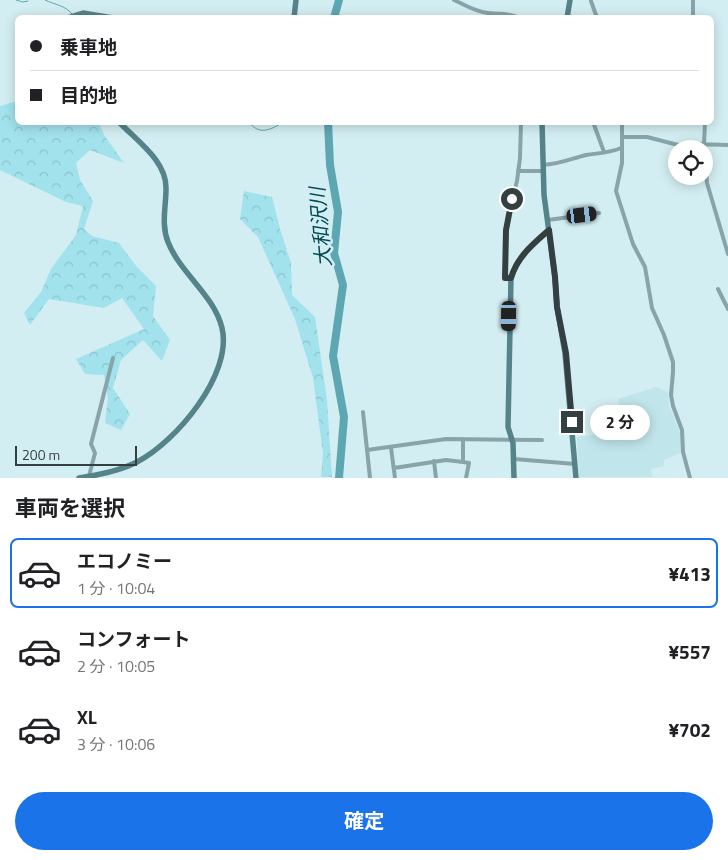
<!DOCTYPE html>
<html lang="ja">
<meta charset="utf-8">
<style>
:root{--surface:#fff;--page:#f6f6f6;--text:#202124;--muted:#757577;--line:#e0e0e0;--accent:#1a73e8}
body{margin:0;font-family:"Titillium Web","Noto Sans JP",sans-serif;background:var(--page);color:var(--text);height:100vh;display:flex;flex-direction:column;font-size:19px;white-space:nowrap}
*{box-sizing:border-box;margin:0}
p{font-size:16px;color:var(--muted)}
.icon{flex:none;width:28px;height:28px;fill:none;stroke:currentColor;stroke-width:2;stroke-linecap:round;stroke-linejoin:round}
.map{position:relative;height:478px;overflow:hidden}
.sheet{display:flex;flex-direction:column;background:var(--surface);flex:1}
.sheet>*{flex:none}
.guide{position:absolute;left:15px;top:15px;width:699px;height:110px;border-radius:8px;box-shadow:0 2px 12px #0003;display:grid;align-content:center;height:110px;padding:0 15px;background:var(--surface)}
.controls{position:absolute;left:668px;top:140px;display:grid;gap:10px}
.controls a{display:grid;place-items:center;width:45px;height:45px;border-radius:50%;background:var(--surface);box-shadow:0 2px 12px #0003;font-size:25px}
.scale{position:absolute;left:15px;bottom:12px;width:122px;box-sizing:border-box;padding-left:5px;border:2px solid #343f41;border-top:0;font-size:14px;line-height:18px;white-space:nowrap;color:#343f41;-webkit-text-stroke:4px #d3eef2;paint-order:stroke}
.end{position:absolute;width:22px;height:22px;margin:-11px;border:6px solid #343f41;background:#fff;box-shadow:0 0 0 2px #fff}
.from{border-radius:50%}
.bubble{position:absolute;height:35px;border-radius:18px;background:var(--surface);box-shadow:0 2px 12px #0003;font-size:16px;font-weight:700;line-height:35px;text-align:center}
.car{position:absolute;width:15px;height:30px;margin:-15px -8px;border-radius:6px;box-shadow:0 0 4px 1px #0007;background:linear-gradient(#222 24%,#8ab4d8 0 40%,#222 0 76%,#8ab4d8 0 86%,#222 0)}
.guide b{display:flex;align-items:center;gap:18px;height:48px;font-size:19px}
.guide b+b{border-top:1px solid var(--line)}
.guide i{width:12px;height:12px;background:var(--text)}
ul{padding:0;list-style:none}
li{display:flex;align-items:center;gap:15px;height:70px;margin:0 10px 8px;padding:0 5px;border:2px solid transparent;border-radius:8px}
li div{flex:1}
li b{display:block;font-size:19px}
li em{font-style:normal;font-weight:700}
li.current{border-color:var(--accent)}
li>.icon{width:45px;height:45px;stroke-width:1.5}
h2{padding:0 15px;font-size:22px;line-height:60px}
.cta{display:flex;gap:10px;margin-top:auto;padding:10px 15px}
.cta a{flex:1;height:58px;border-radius:30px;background:var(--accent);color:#fff;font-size:20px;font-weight:700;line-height:58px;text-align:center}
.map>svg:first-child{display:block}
.built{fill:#c0e5ea}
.forest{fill:url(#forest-crowns)}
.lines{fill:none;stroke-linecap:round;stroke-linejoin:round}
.stream{stroke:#5da7b2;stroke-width:1}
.river{stroke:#5da7b2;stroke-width:8}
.street{stroke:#86a4a9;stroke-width:4}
.secondary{stroke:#55838a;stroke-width:5.5}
.route{stroke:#343f41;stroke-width:6}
.labels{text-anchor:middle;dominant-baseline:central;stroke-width:5;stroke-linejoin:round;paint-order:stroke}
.water-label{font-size:20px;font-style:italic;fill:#034952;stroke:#d3eef2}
</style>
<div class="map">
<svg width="728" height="478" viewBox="0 0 728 478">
<defs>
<pattern id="forest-crowns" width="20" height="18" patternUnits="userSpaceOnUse" patternTransform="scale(1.25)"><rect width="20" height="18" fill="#a1e2ed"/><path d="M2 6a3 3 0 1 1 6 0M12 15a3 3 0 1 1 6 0" fill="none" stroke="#8bc3cc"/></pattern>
</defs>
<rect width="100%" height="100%" fill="#d3eef2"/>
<path class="built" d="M656 387 668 392 669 406 680 433 681 453 664 460V466L651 469 652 477H579L577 437 594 435V427L606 424 607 430 628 425 622 417 618 399Z"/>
<path class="forest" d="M17 101 18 122 99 123 104 135 124 163 90 150 76 163 80 180 93 201 84 229 92 236 119 243 137 267 156 286 153 316 170 340 162 361 143 340 121 360 113 388 130 414 121 430 105 423 108 398 104 375 85 374 76 359 144 329 122 298 104 308 49 299 30 325 24 313 41 292 51 269 76 235 83 206 66 202 0 170V106Z
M244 191 272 197 280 229 291 263 292 295 315 317 327 400 332 477H321L323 454 313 378 295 319 258 237 240 219Z"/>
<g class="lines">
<path class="stream" d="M16 0 23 2 28 1
M45 0C55 5 65 5 72 14
M249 122C259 136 271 130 283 122"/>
<path class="river" d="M334 18 339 0
M328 122 330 165 338 212 334 253 343 285 333 356 344 417 339 478"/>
<path class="street" d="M454 0C465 5 476 12 488 13 502 15 505 12 520 18
M693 0V18
M591 1 597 18
M593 122 604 152
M622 122V163L616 191 633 244 645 267 652 308 664 335 673 362V372L671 395 673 406 682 430 683 452 690 478
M705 122 704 144 707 183 728 254
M623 137H647L682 146 694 144 728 145
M543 165C560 164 570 159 586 155 598 153 610 153 621 148
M518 171H543
M548 220 599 213
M511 278H505L506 230 508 216 517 181 520 158 521 122
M718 289 728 309
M363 412 370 478
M391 448 395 478
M367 450 446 439 542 440
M514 459 575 464
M434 461 436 478
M463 462 469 463 466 478
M394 468 446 460 463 462V439
M89 476 95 453 91 444 113 358"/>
<path class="secondary" d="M67 18 83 13 113 18
M294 18 296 0
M567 18 570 0
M542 122 544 195 555 277 557 307 565 353 576 478
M79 478C100 475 119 471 137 462 176 442 233 374 222 328 214 295 180 273 168 242 161 224 166 207 166 189 167 161 137 141 119 122
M514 478 513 443 508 427 511 278C517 258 533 244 549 230"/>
</g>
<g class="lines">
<path class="route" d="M512 199 506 230 505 278H511C517 257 533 244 549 230L555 277 557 307 566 353 572 422"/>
</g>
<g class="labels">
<g class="water-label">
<text transform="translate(320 227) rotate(-95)">大和沢川</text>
</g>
</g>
</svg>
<div class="controls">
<a><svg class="icon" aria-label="locate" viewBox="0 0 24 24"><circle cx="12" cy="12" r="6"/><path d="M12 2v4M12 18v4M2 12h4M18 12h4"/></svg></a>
</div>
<div class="scale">200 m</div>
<i class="end from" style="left:512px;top:199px"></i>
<i class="end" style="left:572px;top:422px"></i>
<div class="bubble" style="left:590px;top:405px;width:60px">2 分</div>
<i class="car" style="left:582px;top:215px;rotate:83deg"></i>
<i class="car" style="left:509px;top:316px;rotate:181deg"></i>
<div class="guide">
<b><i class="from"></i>乗車地</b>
<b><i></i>目的地</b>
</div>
</div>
<section class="sheet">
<h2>車両を選択</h2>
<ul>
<li class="current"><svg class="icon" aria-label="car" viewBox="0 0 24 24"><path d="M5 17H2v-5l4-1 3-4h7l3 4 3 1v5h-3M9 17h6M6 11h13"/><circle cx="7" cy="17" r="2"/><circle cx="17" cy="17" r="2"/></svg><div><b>エコノミー</b><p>1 分 · 10:04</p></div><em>¥413</em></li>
<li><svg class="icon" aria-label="car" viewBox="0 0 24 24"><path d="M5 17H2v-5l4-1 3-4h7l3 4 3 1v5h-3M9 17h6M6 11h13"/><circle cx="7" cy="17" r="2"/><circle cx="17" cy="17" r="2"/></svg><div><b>コンフォート</b><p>2 分 · 10:05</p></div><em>¥557</em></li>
<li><svg class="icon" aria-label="car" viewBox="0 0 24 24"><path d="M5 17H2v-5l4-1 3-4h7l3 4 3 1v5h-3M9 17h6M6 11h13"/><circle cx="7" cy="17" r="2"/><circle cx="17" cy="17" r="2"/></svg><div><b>XL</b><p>3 分 · 10:06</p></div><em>¥702</em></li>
</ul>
<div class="cta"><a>確定</a></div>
</section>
